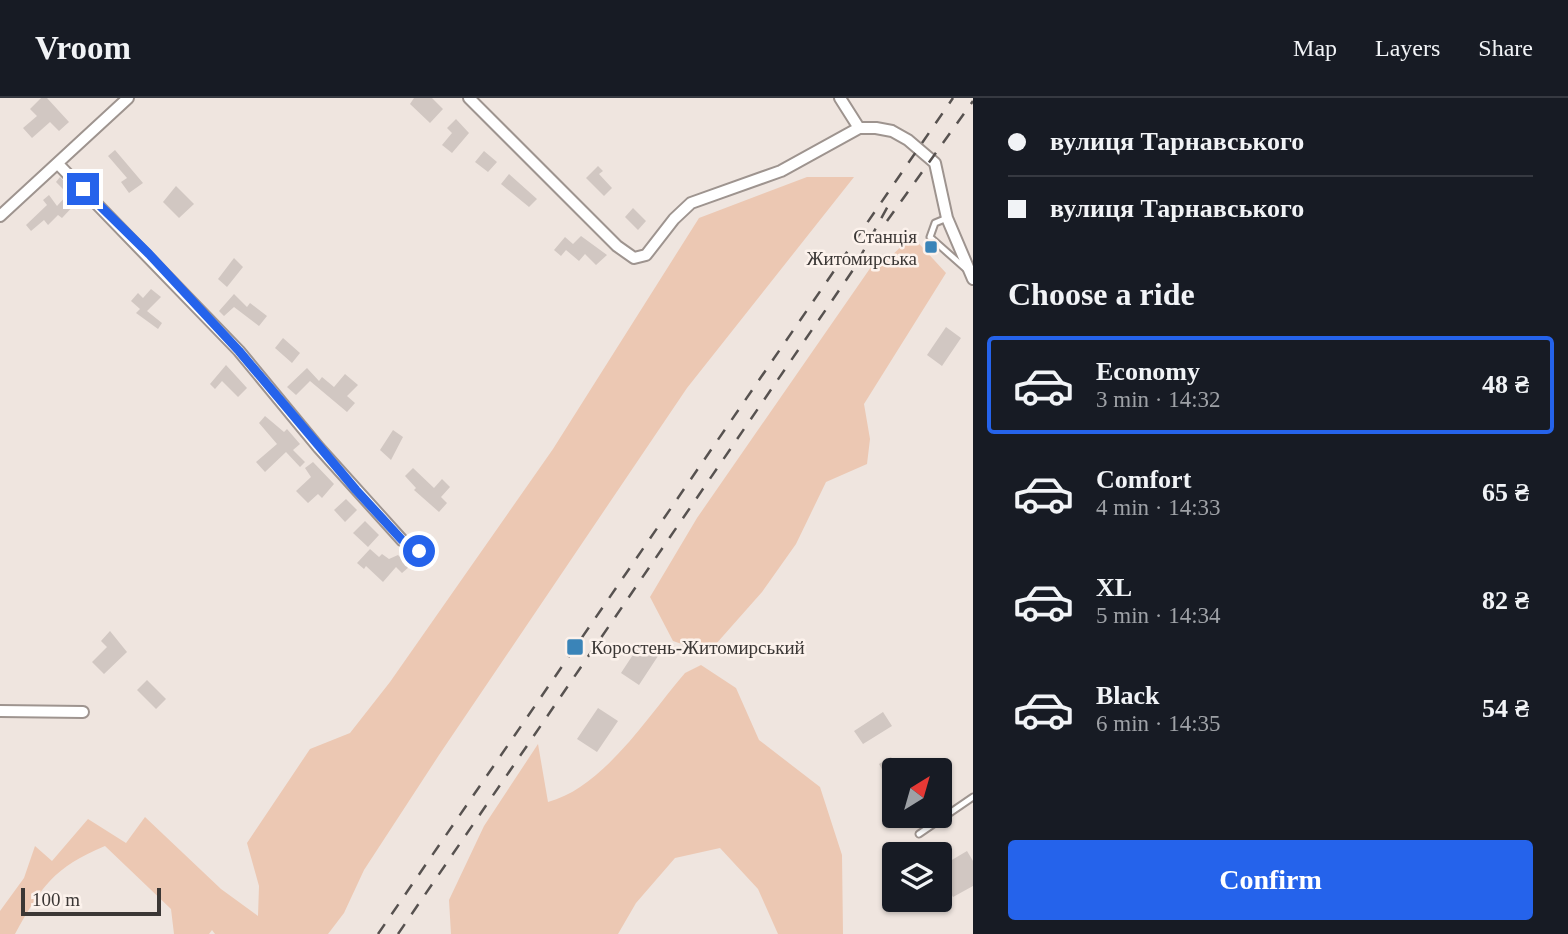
<!DOCTYPE html>
<meta charset="utf-8">
<style>
:root{--surface:#171b24;--page:#20242c;--text:#f1f3f6;--muted:#9ea1a6;--line:#363941;--accent:#2563eb}
body{margin:0;font-family:Georgia,serif;background:var(--page);color:var(--text);height:100vh;display:flex;flex-direction:column;font-size:26px;white-space:nowrap}
*{box-sizing:border-box;margin:0}
p{font-size:23px;color:var(--muted)}
.icon{flex:none;width:38px;height:38px;fill:none;stroke:currentColor;stroke-width:2;stroke-linecap:round;stroke-linejoin:round}
.map{position:relative;flex:1;overflow:hidden}
.side{display:flex;flex-direction:column;background:var(--surface);width:595px}
.side>*{flex:none}
.guide{display:grid;align-content:center;height:154px;padding:0 35px;background:var(--surface)}
.needle{width:46px;rotate:37deg}
.buttons{position:absolute;left:882px;top:660px;display:grid;gap:14px}
.buttons a{display:grid;place-items:center;width:70px;height:70px;border-radius:7px;background:var(--surface);box-shadow:0 2px 5px #0004;font-size:35px}
.scale{position:absolute;left:21px;bottom:18px;width:140px;box-sizing:border-box;padding-left:7px;border:4px solid #3b3735;border-top:0;font-size:19px;line-height:24px;white-space:nowrap;color:#3b3735;-webkit-text-stroke:5px #fcf2ec;paint-order:stroke}
.end{position:absolute;width:32px;height:32px;margin:-16px;border:9px solid #2563eb;background:#fff;box-shadow:0 0 0 4px #fff}
.from{border-radius:50%}
.guide b{display:flex;align-items:center;gap:24px;height:66px;font-size:26px}
.guide b+b{border-top:2px solid var(--line)}
.guide i{width:18px;height:18px;background:var(--text)}
ul{padding:0;list-style:none}
li{display:flex;align-items:center;gap:21px;height:98px;margin:0 14px 10px;padding:0 21px;border:4px solid transparent;border-radius:7px}
li div{flex:1}
li b{display:block;font-size:26px}
li em{font-style:normal;font-weight:800}
li.selected{border-color:var(--accent)}
li>.icon{width:63px;height:63px;stroke-width:1.5}
h2{padding:0 35px;font-size:32px;line-height:84px}
.button{display:flex;gap:14px;margin-top:auto;padding:14px 35px}
.button a{flex:1;height:80px;border-radius:7px;background:var(--accent);color:#fff;font-size:28px;font-weight:800;line-height:80px;text-align:center}
header{display:flex;align-items:center;gap:42px;box-sizing:border-box;height:98px;padding:0 35px;background:var(--surface);border-bottom:2px solid var(--line)}
header strong{font-size:33px}
nav{display:flex;gap:38px;margin-inline-start:auto;font-size:24px}
main{display:flex;flex:1;min-height:0}
.map>svg:first-child{display:block}
.green{fill:#ecc8b3}
.building{fill:#d1c7c2}
.lines{fill:none;stroke-linecap:round;stroke-linejoin:round}
.service-casing{stroke:#9e948f;stroke-width:9}
.minor-casing{stroke:#9e948f;stroke-width:14}
.service{stroke:#fff;stroke-width:5}
.minor{stroke:#fff;stroke-width:10}
.rail{stroke:#575250;stroke-width:2.5;stroke-dasharray:12 12;stroke-linecap:butt}
.route{stroke:#2563eb;stroke-width:9}
.poi-dot{fill:#3a84b8;stroke:#fcf2ec;stroke-width:2.5}
.labels{text-anchor:middle;dominant-baseline:central;stroke-width:5;stroke-linejoin:round;paint-order:stroke}
.poi-label{font-size:19px;fill:#3b3735;stroke:#fcf2ec;text-anchor:end}
</style>
<header>
<strong>Vroom</strong>
<nav><a>Map</a><a>Layers</a><a>Share</a></nav>
</header>
<main>
<div class="map">
<svg width="973" height="836" viewBox="0 0 973 836">
<rect width="100%" height="100%" fill="#efe5df"/>
<path class="green" d="M807 79H854L687 290 439 657 364 772 344 815 328 836H215L212 832 209 836H174L171 811 105 748C54 769 41 789 15 836H0V813L24 780 35 748 52 763 88 721 126 745 145 719 221 791 258 818 259 788 247 745 310 651 350 635 390 584 553 351 699 120Z
M912 138 946 175 864 306 870 341 867 366 826 384 796 446 762 494 708 555 673 543 650 499 697 420 871 169 884 165Z
M701 567 736 590 759 642 820 689 842 757 843 836H778L758 791 720 750 675 760 636 805 618 836H451L449 802 484 728 538 646 548 704C604 689 648 618 685 575Z"/>
<path class="building" d="M41 0H47L69 24 59 33 50 24 32 40 23 30 37 18 30 11Z
M414 0H432L443 11 430 25 410 6Z
M456 21 469 35 452 55 442 47 452 35 447 30Z
M115 52 143 85 129 95 121 84 127 80 108 58Z
M484 53 497 64 488 74 475 64Z
M598 68 603 73 599 76 612 90 604 98 586 80Z
M509 76 537 101 529 109 501 86Z
M60 79 82 103H78L62 120 58 117 48 127 44 122 31 133 26 127 47 107 43 102 49 97 57 108 68 96 56 84Z
M176 88 194 106 179 120 163 104Z
M633 110 646 123 638 132 625 119Z
M581 138 607 157 596 167 585 156 579 163 566 152 561 158 554 152 565 139 573 146Z
M234 160 243 169 227 189 218 181Z
M151 191 161 199 147 213 162 225 158 231 136 215 140 211 131 203 138 195 143 200Z
M234 196 247 209 250 205 267 218 259 228 234 209 224 218 219 213Z
M946 229 961 240 942 268 927 257Z
M283 240 300 255 292 265 275 250Z
M226 267 247 290 238 299 222 283 215 291 210 286Z
M307 270 319 283 322 279 334 289 345 276 358 287 347 298 355 305 347 314 310 283 296 297 287 289Z
M265 318 284 334 287 331 300 346 293 352 305 364 300 369 286 354 265 374 256 364 277 346 259 325Z
M393 332 403 339 391 362 380 352Z
M313 364 334 386 322 400 318 396 308 405 296 393 311 379 305 370Z
M413 370 434 390 442 381 450 389 441 399 447 405 439 414 414 392 416 390 405 378Z
M346 401 357 412 345 424 334 412Z
M365 423 379 437 368 449 353 435Z
M370 451 379 459 382 456 389 461 398 457 409 469 402 475 396 469 383 484 366 468 364 471 357 465Z
M110 533 127 554 104 576 92 564 107 549 101 543Z
M640 546 658 558 639 587 621 575Z
M147 582 166 601 156 611 137 592Z
M598 610 618 623 597 654 577 641Z
M883 614 892 628 863 646 854 633Z
M891 659 899 672H894V693L879 666Z
M967 753 973 763V788L953 799 940 776V769Z"/>
<g class="lines">
<defs>
<path id="service" d="M947 120 935 125 930 139 966 171
M919 736 973 699"/>
<path id="minor" d="M469 0 617 148 634 160 646 157 674 121 691 105 781 73 859 30H876L892 33 908 42 935 65 947 120 973 181
M840 0 859 30
M58 66 239 253 319 350 402 442 419 453H426
M0 118 128 0
M0 613 83 614"/>
</defs>
<use href="#service" class="service-casing"/>
<use href="#minor" class="minor-casing"/>
<use href="#service" class="service"/>
<use href="#minor" class="minor"/>
<path class="rail" d="M887 123 973 3
M378 836 953 0
M398 836 853 172 888 108"/>
</g>
<g class="lines">
<path class="route" d="M83 91 149 156 239 253 356 392 402 442 419 453"/>
</g>
<g class="poi-dot">
<rect x="924" y="142" width="14" height="14" rx="3.5"/>
<rect x="566" y="540" width="18" height="18" rx="3.5"/>
</g>
<g class="labels">
<g class="poi-label">
<text x="917" y="138">Станція<tspan x="917" dy="22">Житомирська</tspan></text>
<text x="591" y="549" text-anchor="start">Коростень-Житомирський</text>
</g>
</g>
</svg>
<div class="buttons">
<a><svg class="needle" viewBox="-14 -14 28 28"><path d="M0-13l5 13h-10z" fill="#e53935"/><path d="M0 13l5-13h-10z" fill="#9ea1a6"/></svg></a>
<a><svg class="icon" aria-label="layers" viewBox="0 0 24 24"><path d="M12 4l9 5-9 5-9-5zM3 14l9 5 9-5"/></svg></a>
</div>
<div class="scale">100 m</div>
<i class="end from" style="left:419px;top:453px"></i>
<i class="end" style="left:83px;top:91px"></i>
</div>
<section class="side">
<div class="guide">
<b><i class="from"></i>вулиця Тарнавського</b>
<b><i></i>вулиця Тарнавського</b>
</div>
<h2>Choose a ride</h2>
<ul>
<li class="selected"><svg class="icon" aria-label="car" viewBox="0 0 24 24"><path d="M5 17H2v-5l4-1 3-4h7l3 4 3 1v5h-3M9 17h6M6 11h13"/><circle cx="7" cy="17" r="2"/><circle cx="17" cy="17" r="2"/></svg><div><b>Economy</b><p>3 min · 14:32</p></div><em>48 ₴</em></li>
<li><svg class="icon" aria-label="car" viewBox="0 0 24 24"><path d="M5 17H2v-5l4-1 3-4h7l3 4 3 1v5h-3M9 17h6M6 11h13"/><circle cx="7" cy="17" r="2"/><circle cx="17" cy="17" r="2"/></svg><div><b>Comfort</b><p>4 min · 14:33</p></div><em>65 ₴</em></li>
<li><svg class="icon" aria-label="car" viewBox="0 0 24 24"><path d="M5 17H2v-5l4-1 3-4h7l3 4 3 1v5h-3M9 17h6M6 11h13"/><circle cx="7" cy="17" r="2"/><circle cx="17" cy="17" r="2"/></svg><div><b>XL</b><p>5 min · 14:34</p></div><em>82 ₴</em></li>
<li><svg class="icon" aria-label="car" viewBox="0 0 24 24"><path d="M5 17H2v-5l4-1 3-4h7l3 4 3 1v5h-3M9 17h6M6 11h13"/><circle cx="7" cy="17" r="2"/><circle cx="17" cy="17" r="2"/></svg><div><b>Black</b><p>6 min · 14:35</p></div><em>54 ₴</em></li>
</ul>
<div class="button"><a>Confirm</a></div>
</section>
</main>
